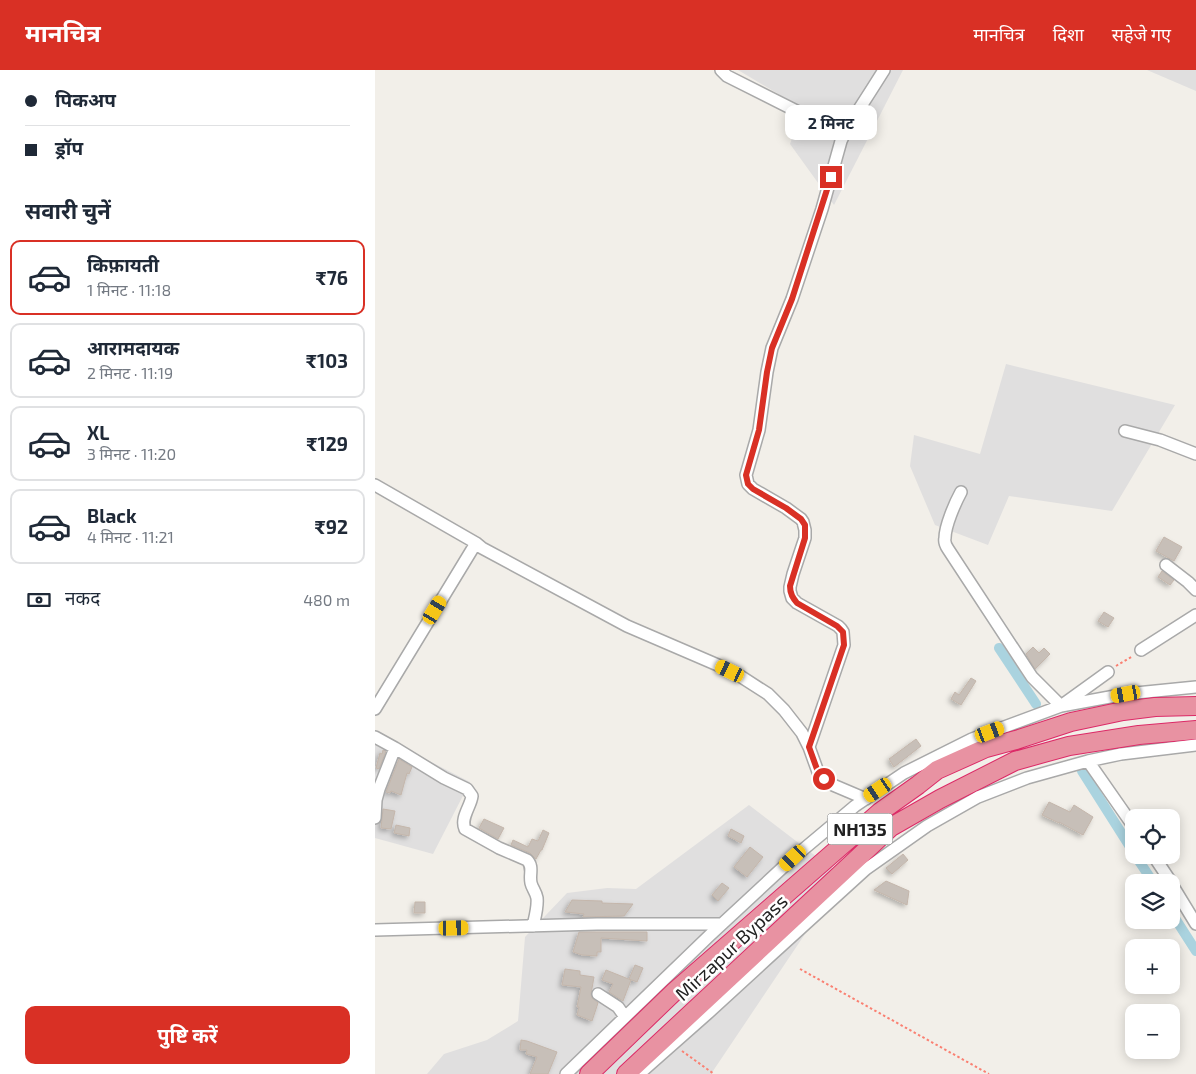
<!DOCTYPE html>
<html lang="hi">
<meta charset="utf-8">
<style>
:root{--surface:#fff;--page:#f2f2f3;--text:#1f2937;--muted:#747a83;--line:#e0e1e3;--accent:#d93025}
body{margin:0;font-family:"Exo 2","Noto Sans Devanagari",sans-serif;background:var(--page);color:var(--text);height:100vh;display:flex;flex-direction:column;font-size:19px;white-space:nowrap}
*{box-sizing:border-box;margin:0}
p{font-size:16px;color:var(--muted)}
.icon{flex:none;width:28px;height:28px;fill:none;stroke:currentColor;stroke-width:2;stroke-linecap:round;stroke-linejoin:round}
.map{position:relative;flex:1;overflow:hidden}
.details{display:flex;flex-direction:column;background:var(--surface);width:375px}
.details>*{flex:none}
.hud{display:grid;align-content:center;height:110px;padding:0 25px;background:var(--surface)}
.tools{position:absolute;left:750px;top:739px;display:grid;gap:10px}
.tools a{display:grid;place-items:center;width:55px;height:55px;border-radius:10px;background:var(--surface);box-shadow:0 2px 12px #0003;font-size:25px}
.end{position:absolute;width:22px;height:22px;margin:-11px;border:6px solid #d93025;background:#fff;box-shadow:0 0 0 2px #fff}
.from{border-radius:50%}
.bubble{position:absolute;height:35px;border-radius:10px;background:var(--surface);box-shadow:0 2px 12px #0003;font-size:16px;font-weight:700;line-height:35px;text-align:center}
.car{position:absolute;width:15px;height:30px;margin:-15px -8px;border-radius:6px;box-shadow:0 0 4px 1px #0007;background:linear-gradient(#f5c518 24%,#345 0 40%,#f5c518 0 76%,#345 0 86%,#f5c518 0)}
.hud b{display:flex;align-items:center;gap:18px;height:48px;font-size:19px}
.hud b+b{border-top:1px solid var(--line)}
.hud i{width:12px;height:12px;background:var(--text)}
ul{padding:0;list-style:none}
li{display:flex;align-items:center;gap:15px;height:75px;margin:0 10px 8px;padding:0 15px;border:2px solid var(--line);border-radius:10px}
li div{flex:1}
li b{display:block;font-size:19px}
li em{font-style:normal;font-weight:700}
li.on{border-color:var(--accent)}
li>.icon{width:45px;height:45px;stroke-width:1.5}
h2{padding:0 25px;font-size:22px;line-height:60px}
.pay{display:flex;align-items:center;gap:12px;height:55px;padding:0 25px;font-size:19px}
.pay p{margin-inline-start:auto}
.action{display:flex;gap:10px;margin-top:auto;padding:10px 25px}
.action a{flex:1;height:58px;border-radius:10px;background:var(--accent);color:#fff;font-size:20px;font-weight:700;line-height:58px;text-align:center}
header{display:flex;align-items:center;gap:30px;box-sizing:border-box;height:70px;padding:0 25px;background:var(--accent);color:#fff}
header strong{font-size:24px}
nav{display:flex;gap:28px;margin-inline-start:auto;font-size:18px}
main{display:flex;flex:1;min-height:0}
.map>svg:first-child{display:block}
.residential{fill:#e0dfdf}
.lines{fill:none;stroke-linecap:round;stroke-linejoin:round}
.canal{stroke:#aad3df;stroke-width:10}
.building{fill:#c7bfb8;stroke:#c4b6ab;filter:url(#shadow)}
.minor-casing{stroke:#a9a9a9;stroke-width:14}
.highway-casing{stroke:#dc2a67;stroke-width:20}
.path{stroke:#fa8072;stroke-width:2;stroke-dasharray:2.5 2.5;stroke-linecap:butt}
.minor{stroke:#fff;stroke-width:11}
.highway{stroke:#e892a2;stroke-width:18}
.route{stroke:#d93025;stroke-width:6}
.labels{text-anchor:middle;dominant-baseline:central;stroke-width:5;stroke-linejoin:round;paint-order:stroke}
.shield{fill:#fff;stroke:#646464;stroke-width:1}
.shield-label{font-size:18px;font-weight:bold;fill:#222}
.street-label{font-size:19px;fill:#222;stroke:#fff}
</style>
<header>
<strong>मानचित्र</strong>
<nav><a>मानचित्र</a><a>दिशा</a><a>सहेजे गए</a></nav>
</header>
<main>
<section class="details">
<div class="hud">
<b><i class="from"></i>पिकअप</b>
<b><i></i>ड्रॉप</b>
</div>
<h2>सवारी चुनें</h2>
<ul>
<li class="on"><svg class="icon" aria-label="car" viewBox="0 0 24 24"><path d="M5 17H2v-5l4-1 3-4h7l3 4 3 1v5h-3M9 17h6M6 11h13"/><circle cx="7" cy="17" r="2"/><circle cx="17" cy="17" r="2"/></svg><div><b>किफ़ायती</b><p>1 मिनट · 11:18</p></div><em>₹76</em></li>
<li><svg class="icon" aria-label="car" viewBox="0 0 24 24"><path d="M5 17H2v-5l4-1 3-4h7l3 4 3 1v5h-3M9 17h6M6 11h13"/><circle cx="7" cy="17" r="2"/><circle cx="17" cy="17" r="2"/></svg><div><b>आरामदायक</b><p>2 मिनट · 11:19</p></div><em>₹103</em></li>
<li><svg class="icon" aria-label="car" viewBox="0 0 24 24"><path d="M5 17H2v-5l4-1 3-4h7l3 4 3 1v5h-3M9 17h6M6 11h13"/><circle cx="7" cy="17" r="2"/><circle cx="17" cy="17" r="2"/></svg><div><b>XL</b><p>3 मिनट · 11:20</p></div><em>₹129</em></li>
<li><svg class="icon" aria-label="car" viewBox="0 0 24 24"><path d="M5 17H2v-5l4-1 3-4h7l3 4 3 1v5h-3M9 17h6M6 11h13"/><circle cx="7" cy="17" r="2"/><circle cx="17" cy="17" r="2"/></svg><div><b>Black</b><p>4 मिनट · 11:21</p></div><em>₹92</em></li>
</ul>
<div class="pay"><svg class="icon" aria-label="cash" viewBox="0 0 24 24"><path d="M3 7h18v10H3z"/><circle cx="12" cy="12" r="2"/></svg>नकद<p>480 m</p></div>
<div class="action"><a>पुष्टि करें</a></div>
</section>
<div class="map">
<svg width="821" height="1004" viewBox="0 0 821 1004">
<defs>
<filter id="shadow"><feDropShadow dx="-2.5" dy="2.5" stdDeviation="2.5" flood-color="#0004"/></filter>
</defs>
<rect width="100%" height="100%" fill="#f2efe9"/>
<path class="residential" d="M363 0H528L459 135 415 74 427 38Z
M772 0H821V21Z
M631 294 800 335 737 441 634 426 613 475 560 455 535 396 539 365 605 384Z
M0 663 95 712 58 784 0 768Z
M374 735 476 813 432 861 336 1004H52L69 984 112 970 143 951 150 867 192 823 232 818 261 819Z"/>
<g class="lines">
<path class="canal" d="M624 578 661 634
M707 701 759 783
M760 785 778 812
M796 842 821 881"/>
</g>
<path class="building" d="M789 467 807 477 799 491 781 481Z
M787 501 799 510 795 515 783 507Z
M729 542 739 548 733 557 723 551Z
M658 577 664 583 669 578 675 584 660 599 651 584Z
M596 608 601 611 586 635 576 629 580 622 584 625Z
M541 669 546 676 519 697 514 689Z
M8 680 11 681 4 699 1 698 5 683 7 684Z
M24 689 37 697 34 704 32 703 26 725 16 721 15 723 11 722Z
M674 732 695 742 699 735 718 747 708 765 684 752V753L667 745Z
M8 739 20 741 16 759 6 758Z
M109 749 129 758 123 769 104 758Z
M21 755 35 758 34 766 19 763Z
M356 759 369 766 366 773 353 766Z
M168 760 174 763 167 780H166L161 789 155 783 136 775 138 770 153 777 157 769 163 771Z
M375 777 388 787 372 807 359 797Z
M528 784 533 790 517 804 511 798Z
M511 811 534 821 532 835 499 820Z
M347 813 354 818 343 831 337 825Z
M197 830 227 831V833L258 834 249 846 208 847 209 844 190 842Z
M40 832H50V843H39Z
M204 862H272V871L226 868V882H222V886L207 885 198 882Z
M260 895 268 898 262 912 254 909Z
M190 899 205 901V905L219 907 216 924 217 928 223 933 217 951 202 945 204 937H202L206 917 187 915Z
M231 900 256 910 248 931 234 922 238 914 227 910Z
M146 970 152 971 182 982 173 1004H155L162 987 151 984 152 980H145Z"/>
<g class="lines">
<defs>
<path id="minor" d="M346 0 352 6 469 65
M750 361 785 370 821 384
M0 415 101 473 107 478 252 556 345 596 365 606 393 624 409 640 427 663 434 677 443 702 449 709 458 715 491 729
M586 422C580 433 570 456 570 468 569 472 571 476 573 479L657 607 686 636
M791 495 813 512 821 520
M766 580 821 545
M690 633 733 602
M0 639 101 473
M0 667 20 678 69 708 92 719 97 726C96 736 85 748 90 759L124 778 152 790C159 797 154 804 156 813 157 818 161 822 162 828 163 837 160 847 158 856
M434 677 469 575 468 562 466 559 463 556 422 533 417 528 415 521V517L418 504 430 468V460L428 452 426 449 411 438 378 419 373 414 371 405 384 360 392 302 397 278 417 229 447 139 466 71 472 58 497 19 509 0
M713 691 759 757
M0 748 1 730 4 719 20 678
M778 785 796 812
M796 813 821 854
M0 860 222 854H346
M223 924 243 937 250 947
M191 1004 334 866 418 788 480 736 529 703 597 669 686 636 751 624 821 617
M264 1004 332 944 393 888 491 799 552 756 603 727 652 708 713 691 746 684 821 675"/>
<path id="highway" d="M214 1004 300 921 505 742 543 715 562 700 611 678 641 670 696 652 748 641 780 637 821 636
M251 1004 516 757 565 729 640 691 694 676 764 665 821 660"/>
</defs>
<use href="#minor" class="minor-casing"/>
<use href="#highway" class="highway-casing"/>
<path class="path" d="M741 596 758 586
M425 899 614 1004
M307 981 339 1004"/>
<use href="#minor" class="minor"/>
<use href="#highway" class="highway"/>
</g>
<g class="lines">
<path class="route" d="M449 709 443 702 434 677 469 575 468 562 462 556 422 533C418 528 415 524 415 516L430 468V455L426 449 411 438 378 419 373 414 371 405 384 360 392 302 397 278 417 229 456 107"/>
</g>
<g class="labels">
<rect class="shield" x="452.5" y="743.5" width="65" height="31" rx="4"/>
<g class="shield-label">
<text x="485" y="759">NH135</text>
</g>
<g class="street-label">
<text transform="translate(356 877) rotate(-43)">Mirzapur Bypass</text>
</g>
</g>
</svg>
<div class="tools">
<a><svg class="icon" aria-label="locate" viewBox="0 0 24 24"><circle cx="12" cy="12" r="6"/><path d="M12 2v4M12 18v4M2 12h4M18 12h4"/></svg></a>
<a><svg class="icon" aria-label="layers" viewBox="0 0 24 24"><path d="M12 4l9 5-9 5-9-5zM3 14l9 5 9-5"/></svg></a>
<a>+</a>
<a>−</a>
</div>
<i class="end from" style="left:449px;top:709px"></i>
<i class="end" style="left:456px;top:107px"></i>
<div class="bubble" style="left:410px;top:35px;width:92px">2 मिनट</div>
<i class="car" style="left:60px;top:540px;rotate:31deg"></i>
<i class="car" style="left:355px;top:601px;rotate:296deg"></i>
<i class="car" style="left:751px;top:624px;rotate:260deg"></i>
<i class="car" style="left:615px;top:662px;rotate:69deg"></i>
<i class="car" style="left:503px;top:720px;rotate:236deg"></i>
<i class="car" style="left:418px;top:788px;rotate:227deg"></i>
<i class="car" style="left:79px;top:858px;rotate:89deg"></i>
</div>
</main>
